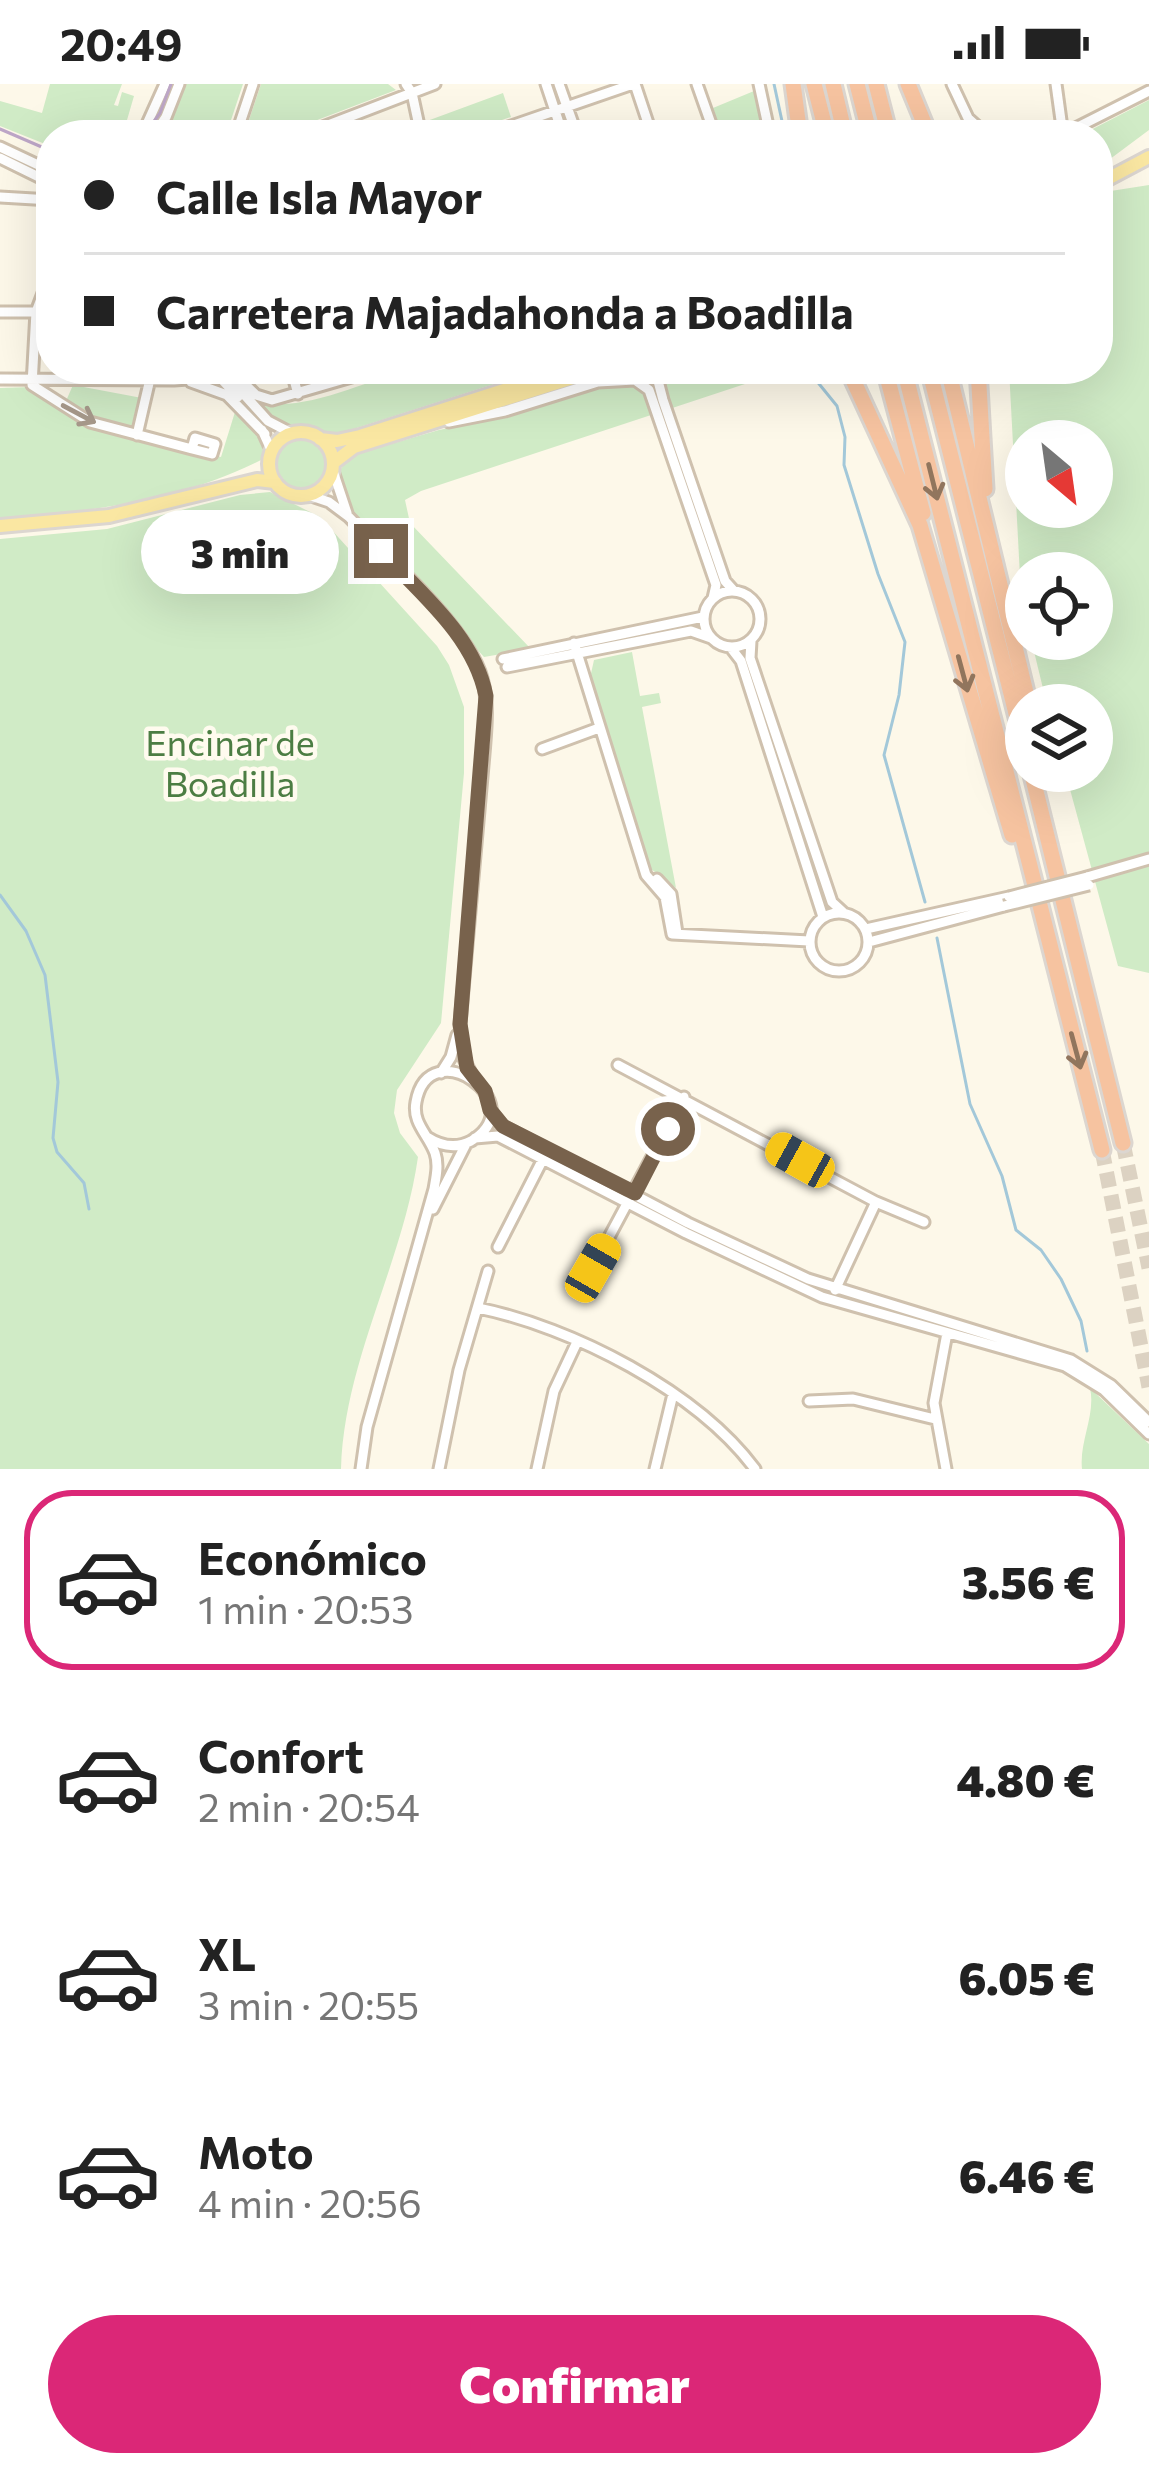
<!DOCTYPE html>
<html lang="es">
<meta charset="utf-8">
<style>
:root{--surface:#fff;--page:#f6f6f6;--text:#222;--muted:#767676;--line:#e0e0e0;--accent:#db2777}
body{margin:0;font-family:Commissioner,sans-serif;background:var(--page);color:var(--text);height:100vh;display:flex;flex-direction:column;font-size:45px;white-space:nowrap}
*{box-sizing:border-box;margin:0}
p{font-size:39px;color:var(--muted)}
.icon{flex:none;width:66px;height:66px;fill:none;stroke:currentColor;stroke-width:2;stroke-linecap:round;stroke-linejoin:round}
.map{position:relative;height:1385px;overflow:hidden}
.panel{display:flex;flex-direction:column;background:var(--surface);flex:1}
.panel>*{flex:none}
.guide{position:absolute;left:36px;top:36px;width:1077px;height:264px;border-radius:48px;box-shadow:0 12px 48px #0002;display:grid;align-content:center;height:264px;padding:0 48px;background:var(--surface)}
.needle{width:78px;rotate:151deg}
.fabs{position:absolute;left:1005px;top:336px;display:grid;gap:24px}
.fabs a{display:grid;place-items:center;width:108px;height:108px;border-radius:50%;background:var(--surface);box-shadow:0 12px 48px #0002;font-size:60px}
.end{position:absolute;width:54px;height:54px;margin:-27px;border:15px solid #78624c;background:#fff;box-shadow:0 0 0 6px #fff}
.from{border-radius:50%}
.bubble{position:absolute;height:84px;border-radius:42px;background:var(--surface);box-shadow:0 12px 48px #0002;font-size:39px;font-weight:800;line-height:84px;text-align:center}
.car{position:absolute;width:36px;height:72px;margin:-36px -18px;border-radius:15px;box-shadow:0 0 9px 3px #0007;background:linear-gradient(#f5c518 24%,#345 0 40%,#f5c518 0 76%,#345 0 86%,#f5c518 0)}
.guide b{display:flex;align-items:center;gap:42px;height:114px;font-size:45px}
.guide b+b{border-top:3px solid var(--line)}
.guide i{width:30px;height:30px;background:var(--text)}
ul{padding:21px 0 0;list-style:none}
li{display:flex;align-items:center;gap:36px;height:180px;margin:0 24px 18px;padding:0 24px;border:6px solid transparent;border-radius:48px}
li div{flex:1}
li b{display:block;font-size:45px}
li em{font-style:normal;font-weight:800}
li.selected{border-color:var(--accent)}
li>.icon{width:108px;height:108px;stroke-width:1.5}
.button{display:flex;gap:24px;margin-top:auto;padding:24px 48px}
.button a{flex:1;height:138px;border-radius:72px;background:var(--accent);color:#fff;font-size:48px;font-weight:800;line-height:138px;text-align:center}
.status{display:flex;justify-content:space-between;align-items:center;height:84px;padding:0 60px;background:var(--surface);direction:ltr}
.status svg{height:33px;fill:currentColor}
.map>svg:first-child{display:block}
.green{fill:#d0ebc6;fill-rule:evenodd}
.lines{fill:none;stroke-linecap:round;stroke-linejoin:round}
.stream{stroke:#a3c8d9;stroke-width:3}
.highway-tunnel{stroke:#dcd2c2;stroke-width:15;stroke-dasharray:15 8;stroke-linecap:butt}
.minor-casing{stroke:#cfc1ae;stroke-width:15}
.major-casing{stroke:#dcd6d0;stroke-width:18}
.highway-casing{stroke:#dcd6d0;stroke-width:21}
.minor{stroke:#fff;stroke-width:9}
.major{stroke:#fae7a2;stroke-width:12}
.highway{stroke:#f6c3a0;stroke-width:15}
.tram{stroke:#bda6c7;stroke-width:3}
.minor-bridge-casing{stroke:#cfc1ae;stroke-width:15;stroke-linecap:butt}
.minor-bridge{stroke:#fff;stroke-width:9}
.oneway{stroke:#a7998b}
.oneway2{stroke:#91755d}
.route{stroke:#78624c;stroke-width:15}
.labels{text-anchor:middle;dominant-baseline:central;stroke-width:9;stroke-linejoin:round;paint-order:stroke}
.park-label{font-size:36px;fill:#4c7d43;stroke:#fffbef}
</style>
<div class="status"><b>20:49</b><svg viewBox="0 0 49 12"><path d="M0 12V9h3v3zM5 12V6h3v6zM10 12V3h3v9zM15 12V0h3v12zM26 1h20v11H26zM47 4h2v5h-2z"/></svg></div>
<div class="map">
<svg width="1149" height="1385" viewBox="0 0 1149 1385">
<rect width="100%" height="100%" fill="#fdf8e9"/>
<path class="green" d="M50 0H122L114 21 118 22 122 8 134 12 127 36 138 38 130 51H51V78L46 74 50 62 0 42V17L42 29Z
M185 0H243L226 51H162Z
M261 0H388L396 6 278 51H244Z
M754 7 763 51H722L713 24Z
M503 9 511 33 458 51H430L427 37Z
M1149 16V46L1098 84V51H1081Z
M1149 101V889L1118 882 1065 687H1092V621H1047L1031 555H1092V489H1026V534L1021 511 1009 285H1098V109ZM1026 357H1092V423H1026Z
M406 285H541L335 351 306 342 282 341 251 312C283 337 369 297 406 285Z
M650 285H769L751 298 421 407 405 416 410 439 531 565 484 573 357 435 342 409 338 388 353 371 439 346 492 335Z
M73 301 142 314 136 344 92 333 66 317Z
M31 303 88 340 221 373 235 328 259 352 265 374C182 417 91 428 0 434V304Z
M275 380a26 26 0 1 1 52 0a26 26 0 1 1-52 0Z
M270 408 320 433 358 475 437 562 449 581 464 623V689L441 939 397 1006 394 1029 400 1049 418 1073C403 1179 344 1277 341 1385H0V455L107 445 240 411Z
M632 568 640 612 659 609 661 619 642 623 676 804 651 785 590 594 594 576Z
M1090 1304 1149 1360V1385H1082C1079 1357 1096 1331 1090 1304Z"/>
<g class="lines">
<path class="stream" d="M774 0 785 51
M807 285 837 322 845 353 844 381 878 490 905 558 899 611 884 671 925 818
M0 811 26 847 45 891 58 998 53 1054 57 1068 84 1099 89 1125
M937 854 970 1020 1002 1092 1016 1146 1041 1166 1061 1195 1081 1237 1087 1267"/>
<path class="highway-tunnel" d="M1123 1059 1149 1184
M1102 1066 1149 1303"/>
<defs>
<path id="minor" d="M406 0 412 9 421 51
M546 0 563 51
M559 0 577 51
M635 0 652 51
M697 0 715 51
M759 0 770 51
M952 0 968 34 987 51
M1056 0 1063 51
M142 51 165 0
M154 51 166 33 179 0
M236 51 253 0
M302 51 435 0
M485 51 633 0
M1062 51 1149 7
M0 63 51 87
M0 74 51 99
M0 113 51 116
M51 188 36 228 32 301 90 338 192 365
M0 228H36
M212 285 238 313
M221 285 268 337 293 350
M230 285 256 311 272 316 379 285
M291 285 298 310
M660 285 657 293 663 316 725 497 734 507
M617 292 641 285
M0 295 174 296 202 294 210 285
M191 298 227 311 265 350
M598 298 635 296 649 306 716 501 713 514
M515 299 548 285
M449 338 505 327 601 297
M262 346 272 368
M137 351 150 295
M195 354 215 360 212 370 192 365Z
M332 384 347 429
M308 411 329 418 349 433C386 472 469 545 482 594 489 619 486 645 484 670L460 940 463 973 473 993
M704 535a28 28 0 1 1 56 0a28 28 0 1 1-56 0Z
M751 557 750 574 832 818 844 829
M574 559 646 791 665 813 672 850 809 857
M731 564 741 577 823 833
M503 575 703 533
M507 583 691 547 711 554
M542 665 599 644
M1087 793 1149 775
M657 795 671 810 677 849
M810 858a29 29 0 1 1 58 0a29 29 0 1 1-58 0Z
M866 845 1009 813
M869 858 1004 822
M618 981 876 1118 924 1138
M441 989 451 973 457 951
M490 1026 503 1042 688 1139 808 1195 1071 1276 1111 1301 1149 1338
M475 1054 498 1052 686 1149 822 1213 1065 1282 1104 1306 1149 1350
M433 1125 466 1060
M498 1163 543 1075
M593 1183 684 1013
M835 1206 876 1118
M478 1224C572 1243 697 1307 755 1385
M809 1317 853 1315 935 1335
M361 1385 367 1343 434 1105C436 1093 439 1081 435 1069 428 1050 412 1039 416 1018 429 946 535 1019 471 1057 456 1065 441 1062 427 1053
M439 1385 459 1286 488 1187
M537 1385 554 1307 577 1258
M655 1385 673 1310
M946 1385 934 1319 947 1249"/>
<path id="major" d="M1098 100 1149 73
M269 380a32 32 0 1 1 64 0a32 32 0 1 1-64 0Z
M320 355 337 357 360 352 570 285
M333 379 354 363 601 285
M0 442 109 432 257 396 275 398"/>
<path id="highway" d="M793 0 800 51
M814 0 827 51
M833 0 845 51
M857 0 870 51
M876 0 889 51
M908 0 929 51
M848 285 920 441 1012 751
M885 285 923 429
M904 285 1102 1066
M929 285 1026 669
M948 285 1029 621
M978 285 985 405
M1031 687 1123 1059"/>
</defs>
<use href="#minor" class="minor-casing"/>
<use href="#major" class="major-casing"/>
<use href="#highway" class="highway-casing"/>
<use href="#minor" class="minor"/>
<use href="#major" class="major"/>
<use href="#highway" class="highway"/>
<path class="tram" d="M0 45 51 67
M144 51 160 29 171 0"/>
<defs>
<path id="minor-bridge" d="M1009 813 1087 793
M1004 822 1089 801"/>
</defs>
<use href="#minor-bridge" class="minor-bridge-casing"/>
<use href="#minor-bridge" class="minor-bridge"/>
</g>
<defs><path id="oneway-shaft" d="M-6 0H5M1.5-3L5.5 0L1.5 3" fill="none" stroke-width="1.6" stroke-linecap="round" stroke-linejoin="round" transform="scale(3)"/></defs>
<use class="oneway" href="#oneway-shaft" transform="translate(79 330) rotate(28)"/>
<g class="oneway2">
<use href="#oneway-shaft" transform="translate(933 398) rotate(76)"/>
<use href="#oneway-shaft" transform="translate(963 590) rotate(75)"/>
<use href="#oneway-shaft" transform="translate(1076 967) rotate(75)"/>
</g>
<g class="lines">
<path class="route" d="M381 467C421 510 474 552 486 612L460 940 467 984 485 1007 490 1026 503 1042 635 1109 668 1045"/>
</g>
<g class="labels">
<g class="park-label">
<text x="230" y="657">Encinar de<tspan x="230" dy="41">Boadilla</tspan></text>
</g>
</g>
</svg>
<div class="fabs">
<a><svg class="needle" viewBox="-14 -14 28 28"><path d="M0-13l5 13h-10z" fill="#e53935"/><path d="M0 13l5-13h-10z" fill="#767676"/></svg></a>
<a><svg class="icon" aria-label="locate" viewBox="0 0 24 24"><circle cx="12" cy="12" r="6"/><path d="M12 2v4M12 18v4M2 12h4M18 12h4"/></svg></a>
<a><svg class="icon" aria-label="layers" viewBox="0 0 24 24"><path d="M12 4l9 5-9 5-9-5zM3 14l9 5 9-5"/></svg></a>
</div>
<i class="end from" style="left:668px;top:1045px"></i>
<i class="end" style="left:381px;top:467px"></i>
<div class="bubble" style="left:141px;top:426px;width:198px">3 min</div>
<i class="car" style="left:800px;top:1076px;rotate:299deg"></i>
<i class="car" style="left:593px;top:1184px;rotate:30deg"></i>
<div class="guide">
<b><i class="from"></i>Calle Isla Mayor</b>
<b><i></i>Carretera Majadahonda a Boadilla</b>
</div>
</div>
<section class="panel">
<ul>
<li class="selected"><svg class="icon" aria-label="car" viewBox="0 0 24 24"><path d="M5 17H2v-5l4-1 3-4h7l3 4 3 1v5h-3M9 17h6M6 11h13"/><circle cx="7" cy="17" r="2"/><circle cx="17" cy="17" r="2"/></svg><div><b>Económico</b><p>1 min · 20:53</p></div><em>3.56 €</em></li>
<li><svg class="icon" aria-label="car" viewBox="0 0 24 24"><path d="M5 17H2v-5l4-1 3-4h7l3 4 3 1v5h-3M9 17h6M6 11h13"/><circle cx="7" cy="17" r="2"/><circle cx="17" cy="17" r="2"/></svg><div><b>Confort</b><p>2 min · 20:54</p></div><em>4.80 €</em></li>
<li><svg class="icon" aria-label="car" viewBox="0 0 24 24"><path d="M5 17H2v-5l4-1 3-4h7l3 4 3 1v5h-3M9 17h6M6 11h13"/><circle cx="7" cy="17" r="2"/><circle cx="17" cy="17" r="2"/></svg><div><b>XL</b><p>3 min · 20:55</p></div><em>6.05 €</em></li>
<li><svg class="icon" aria-label="car" viewBox="0 0 24 24"><path d="M5 17H2v-5l4-1 3-4h7l3 4 3 1v5h-3M9 17h6M6 11h13"/><circle cx="7" cy="17" r="2"/><circle cx="17" cy="17" r="2"/></svg><div><b>Moto</b><p>4 min · 20:56</p></div><em>6.46 €</em></li>
</ul>
<div class="button"><a>Confirmar</a></div>
</section>
